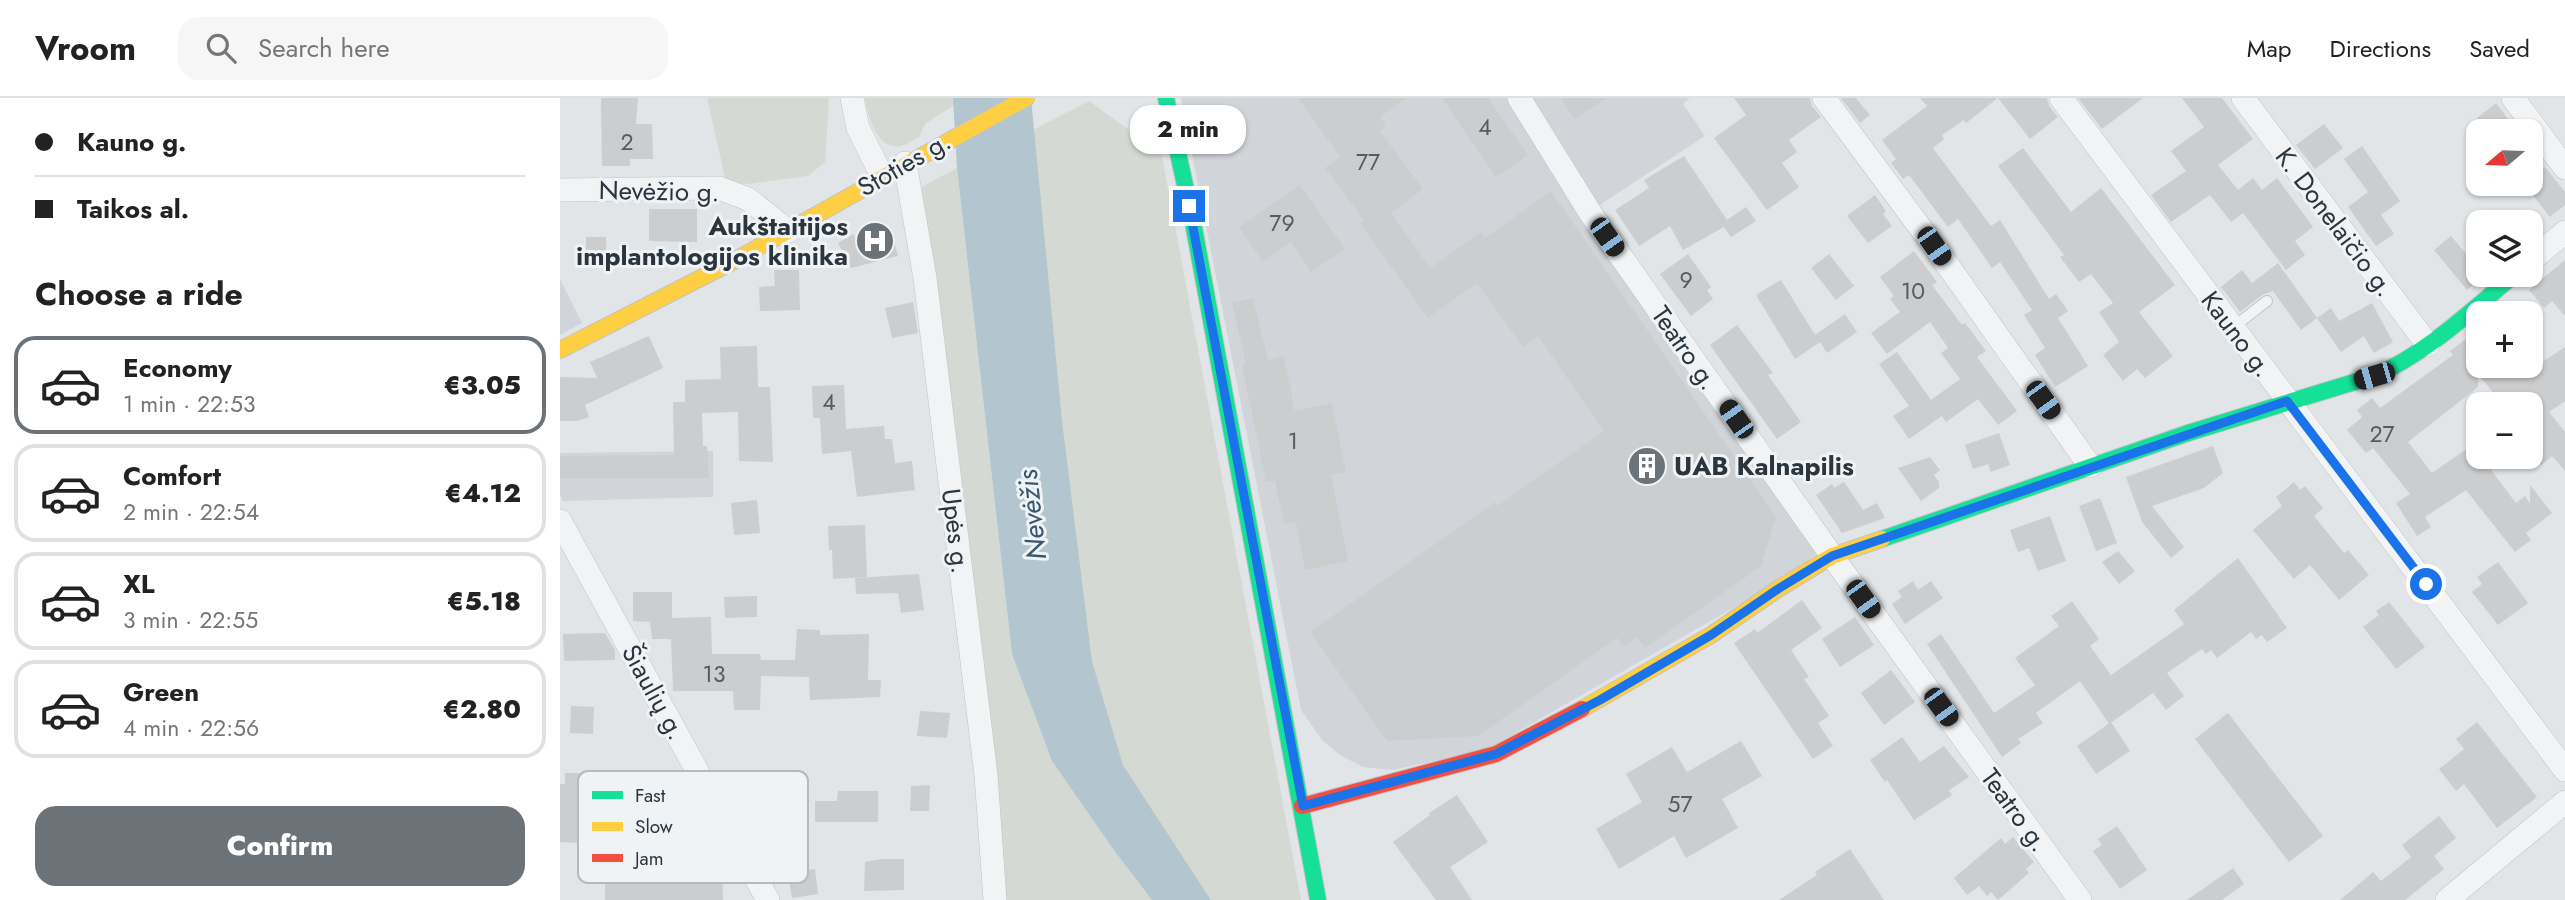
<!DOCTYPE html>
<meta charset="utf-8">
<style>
:root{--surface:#fff;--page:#f6f6f6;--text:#222;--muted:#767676;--line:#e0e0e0;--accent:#6b7379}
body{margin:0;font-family:Jost,sans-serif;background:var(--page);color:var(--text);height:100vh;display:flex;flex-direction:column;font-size:26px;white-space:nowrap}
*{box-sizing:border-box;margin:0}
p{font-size:23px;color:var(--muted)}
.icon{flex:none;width:38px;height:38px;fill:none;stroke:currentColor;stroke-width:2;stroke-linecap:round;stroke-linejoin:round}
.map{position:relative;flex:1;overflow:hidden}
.sheet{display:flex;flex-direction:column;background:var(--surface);width:560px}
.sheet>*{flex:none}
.top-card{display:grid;align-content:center;height:154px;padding:0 35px;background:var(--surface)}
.needle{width:46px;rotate:251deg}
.tools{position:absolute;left:1906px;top:21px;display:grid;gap:14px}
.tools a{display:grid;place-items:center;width:77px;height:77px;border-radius:14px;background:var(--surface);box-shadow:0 2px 5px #0004;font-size:35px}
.end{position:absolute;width:32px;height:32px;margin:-16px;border:9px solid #1a73e8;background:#fff;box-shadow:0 0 0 4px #fff}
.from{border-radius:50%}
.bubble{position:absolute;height:49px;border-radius:21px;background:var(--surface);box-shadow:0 2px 5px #0004;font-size:23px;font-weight:800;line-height:49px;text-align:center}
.car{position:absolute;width:21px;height:42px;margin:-21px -10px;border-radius:9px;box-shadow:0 0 5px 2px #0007;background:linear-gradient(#222 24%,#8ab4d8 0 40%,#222 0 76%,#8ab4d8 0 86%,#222 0)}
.top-card b{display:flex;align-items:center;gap:24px;height:66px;font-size:26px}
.top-card b+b{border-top:2px solid var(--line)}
.top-card i{width:18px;height:18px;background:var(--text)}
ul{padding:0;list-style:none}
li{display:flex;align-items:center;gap:21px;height:98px;margin:0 14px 10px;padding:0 21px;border:4px solid var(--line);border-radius:21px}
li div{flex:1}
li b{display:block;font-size:26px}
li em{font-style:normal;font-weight:800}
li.selected{border-color:var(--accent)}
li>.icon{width:63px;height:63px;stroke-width:1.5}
h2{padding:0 35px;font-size:32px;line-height:84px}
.cta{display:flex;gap:14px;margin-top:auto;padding:14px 35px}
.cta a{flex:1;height:80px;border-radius:21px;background:var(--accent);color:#fff;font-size:28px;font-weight:800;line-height:80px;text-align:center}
header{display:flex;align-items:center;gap:42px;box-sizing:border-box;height:98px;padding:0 35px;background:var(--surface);border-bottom:2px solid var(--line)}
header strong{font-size:33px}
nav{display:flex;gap:38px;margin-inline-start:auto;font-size:24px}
.search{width:490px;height:63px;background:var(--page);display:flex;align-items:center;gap:18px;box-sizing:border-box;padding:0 24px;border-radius:21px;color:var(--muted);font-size:26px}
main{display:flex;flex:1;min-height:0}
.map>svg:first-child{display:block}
.built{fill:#d1d5da}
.green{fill:#d4dad3}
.water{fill:#b3c5ce}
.building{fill:#cbcdcf}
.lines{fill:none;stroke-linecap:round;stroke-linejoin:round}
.lane-casing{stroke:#c1c3c5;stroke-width:12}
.street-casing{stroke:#c1c3c5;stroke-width:24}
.fast-casing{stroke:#c1c3c5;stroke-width:18}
.slow-casing{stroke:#c1c3c5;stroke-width:18}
.jam-casing{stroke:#c1c3c5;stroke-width:18}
.lane{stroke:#f1f3f4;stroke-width:10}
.street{stroke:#f1f3f4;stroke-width:23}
.fast{stroke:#16e098;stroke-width:16}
.slow{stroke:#ffcf43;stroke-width:16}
.jam{stroke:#f24e42;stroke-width:16}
.route{stroke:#1a73e8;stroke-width:9}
.labels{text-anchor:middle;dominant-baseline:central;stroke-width:6;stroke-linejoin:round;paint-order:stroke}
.number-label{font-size:23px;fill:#545c63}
.street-label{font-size:26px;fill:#2b353e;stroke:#f0f3f6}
.poi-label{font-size:26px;font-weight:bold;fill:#2b353e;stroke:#f0f3f6;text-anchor:end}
.water-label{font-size:28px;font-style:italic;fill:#39586e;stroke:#f0f3f6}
.key{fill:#f0f3f6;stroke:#b5babf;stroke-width:2}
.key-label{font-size:19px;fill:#2b353e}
</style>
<header>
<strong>Vroom</strong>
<div class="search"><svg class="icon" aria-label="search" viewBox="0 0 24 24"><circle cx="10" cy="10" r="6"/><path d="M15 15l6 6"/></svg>Search here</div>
<nav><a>Map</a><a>Directions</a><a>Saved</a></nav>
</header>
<main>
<section class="sheet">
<div class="top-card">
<b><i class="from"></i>Kauno g.</b>
<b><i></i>Taikos al.</b>
</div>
<h2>Choose a ride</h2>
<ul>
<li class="selected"><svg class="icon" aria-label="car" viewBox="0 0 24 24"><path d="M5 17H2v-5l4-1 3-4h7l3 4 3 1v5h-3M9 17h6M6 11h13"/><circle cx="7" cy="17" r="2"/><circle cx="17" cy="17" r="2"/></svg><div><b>Economy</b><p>1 min · 22:53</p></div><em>€3.05</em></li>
<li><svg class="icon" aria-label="car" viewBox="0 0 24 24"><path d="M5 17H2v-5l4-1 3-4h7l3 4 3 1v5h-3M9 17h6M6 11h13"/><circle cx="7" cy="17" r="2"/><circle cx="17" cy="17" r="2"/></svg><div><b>Comfort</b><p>2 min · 22:54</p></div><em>€4.12</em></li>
<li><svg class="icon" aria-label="car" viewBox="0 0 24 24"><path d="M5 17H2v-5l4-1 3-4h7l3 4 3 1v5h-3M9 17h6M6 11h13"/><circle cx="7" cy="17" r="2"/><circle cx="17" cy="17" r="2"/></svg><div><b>XL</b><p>3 min · 22:55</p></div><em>€5.18</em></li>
<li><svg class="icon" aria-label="car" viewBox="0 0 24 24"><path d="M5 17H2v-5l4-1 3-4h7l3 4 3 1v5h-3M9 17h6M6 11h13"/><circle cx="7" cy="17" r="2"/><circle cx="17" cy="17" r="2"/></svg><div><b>Green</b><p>4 min · 22:56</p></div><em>€2.80</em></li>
</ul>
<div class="cta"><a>Confirm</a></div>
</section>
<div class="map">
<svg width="2005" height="802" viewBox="0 0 2005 802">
<rect width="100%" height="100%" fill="#e2e5e7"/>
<path class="built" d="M621 0H1130L1123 6 1145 38 1035 110 1257 455 1225 480 926 652 832 672 803 669 780 657 762 642 741 612Z
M0 181 22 225 0 237Z
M153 353V399L3 403 0 397V355Z"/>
<path class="green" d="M147 0H269L265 64 248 78 187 86 166 84Z
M305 0H393L394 7 365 26 359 39C355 41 349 45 344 47 318 56 308 19 305 0Z
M529 3 568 31 573 44 598 37 741 802H651L563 667 532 563 502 322 473 32Z
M397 70 452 556 492 663 553 751 592 802H435L360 90Z"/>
<path class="water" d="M393 0H471L502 322 532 563 563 667 651 802H592L553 751 492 663 452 556 397 70Z"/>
<path class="building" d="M41 0H78L76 26H92L93 61H70V68H42Z
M738 0H846L820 19 826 28 820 33 863 91 831 115 870 170 921 134 925 140 991 93 1216 419 1201 468 1085 550 1077 539 1064 548 1057 540 918 638 827 643 750 534 935 404 937 408 1044 333 978 238 963 249 917 185 868 220 800 125 804 122 765 70 780 59Z
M882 0H928L968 57 936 79Z
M1001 0H1047L1014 21Z
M1174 0H1250L1252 8 1261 19 1229 42 1237 54 1222 65 1239 89 1207 112 1154 40 1186 17Z
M1281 0H1296L1310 17 1300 25Z
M1360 0H1487L1489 8 1498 19 1470 41 1438 0 1406 25 1404 22 1382 37 1384 41 1373 50 1431 128 1440 122 1489 201 1496 196 1508 213 1498 220 1528 268 1495 289 1475 257 1485 250 1464 217 1472 212 1440 164 1432 170 1398 121 1388 129 1349 77 1343 81 1331 65 1336 61 1322 42 1367 8Z
M1518 0H1583L1542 31Z
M1622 0H1662L1693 41 1658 67 1678 92 1693 80 1702 92 1717 80 1753 129 1735 143 1745 157 1726 172 1683 115 1671 124 1650 97 1611 124 1591 97 1626 73 1611 53 1644 29Z
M1936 5 1957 33H1927L1917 20Z
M1764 26 1783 50 1755 71 1736 47Z
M1802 48 1840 103 1821 117 1834 136 1816 148 1788 109 1808 94 1784 61Z
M1463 50 1511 114 1541 90 1615 187 1579 214 1613 258 1585 280 1577 271 1563 283 1543 257 1559 244 1539 214 1553 205 1531 176 1519 184 1500 159 1504 157 1438 68Z
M1124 58 1167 122 1186 109 1196 123 1171 139 1164 129 1123 152 1110 128 1079 148 1055 112 1089 90 1084 82Z
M1985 69 2005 94V107L1990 119 1964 86H1970V80Z
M740 87 785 151 751 174 731 144 703 164 679 129Z
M1315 97 1326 113 1323 116 1332 128 1308 145 1287 118Z
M89 111H137V144L89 143Z
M322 123 328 137 332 136 338 158 291 170 278 145 293 136 297 142Z
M1891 138 1918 170V177L1924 178 1907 192 1874 152Z
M26 139H46V159H26Z
M1354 153 1377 184 1372 187 1402 227 1405 225 1426 253 1417 259 1457 313 1438 327 1418 301 1386 324 1382 318 1349 341 1333 318 1349 308 1319 266 1337 254 1371 302 1400 281 1381 255 1388 250 1370 224 1327 256 1311 235 1340 214 1330 201 1334 198 1320 179Z
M1128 156 1151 189 1147 192 1153 201 1131 218 1100 176Z
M1269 156 1294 188 1276 202 1251 170Z
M2005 162V218L1992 203 1984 210 1969 192Z
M1718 165 1757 220 1741 232 1713 193 1702 197 1680 214 1661 189 1682 172 1692 185Z
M214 172H239L240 212 200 213 199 189 215 188Z
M1221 182 1255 237 1285 216 1297 234 1267 255 1260 244 1235 261 1196 197Z
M693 200 708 262 724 258 735 313 772 305 786 374 771 377 788 463 745 472 736 424 724 426 715 383 706 384 682 267 686 266 672 205Z
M353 204 358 235 332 240 325 210Z
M1812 205 1833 244 1814 255 1804 238 1781 254 1757 220 1771 210 1779 223Z
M1177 227 1213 275 1208 277 1241 324 1217 341 1150 247Z
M89 238 103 270 25 307 29 319 17 323H0V279L37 280 30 264Z
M1907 240 1918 253V268H1976L2005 249V303L1989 314 2005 334V373L1992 358 1981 367 1970 354V306H1943L1918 276V289L1848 344 1872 375 1918 343V359H1950L1931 372 1956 405 1965 398 1970 406V387L1992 415 1966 435 1971 442 1955 454 1906 392 1865 419 1871 429 1857 438 1836 405 1850 396 1813 350 1806 355 1787 332 1802 319 1797 312 1812 300 1820 310 1893 257 1890 253Z
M197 248 198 289H210L213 364 179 363 178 314 142 315 143 348H147L149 380H0V358L114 357 113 304H125V282L161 281 160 249Z
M284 287 286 331 324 328 325 341H332L335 365 352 363 355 392 297 399 291 353 262 356 260 320H253L252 288Z
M1439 335 1450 367 1431 374 1428 366 1413 371 1405 347Z
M1653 348 1663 375 1644 390 1592 408 1624 449 1611 460 1582 424 1566 379Z
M1370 359 1380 372 1374 377 1379 384V390L1361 403 1338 370Z
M1284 384 1303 412 1317 405 1325 420 1282 435 1256 397 1272 386 1274 390Z
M1734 384 1740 392 1745 388 1763 410 1754 418 1784 455 1788 452 1809 477 1779 502 1750 467 1734 481 1693 432 1722 408 1716 399Z
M1540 400 1557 445 1536 453 1519 408Z
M197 402 200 435 174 437 171 405Z
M1490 418 1506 463 1478 473 1469 450 1458 454 1450 432Z
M305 427 307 479 273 481 272 452H269L268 428Z
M1558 453 1575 473 1559 486 1542 464Z
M1678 460 1727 530 1707 544 1702 537 1696 541 1691 534 1657 560 1651 552 1646 556 1642 551 1607 575 1624 598 1606 612 1593 595 1549 626 1520 583 1476 615 1483 625 1458 641 1461 645 1442 659 1367 546 1381 536 1434 615 1475 587 1455 560 1499 528 1491 518 1512 503 1539 541 1530 548 1551 577 1624 526 1614 512Z
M1938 464 1968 505 1938 527 1912 494 1922 486 1917 479Z
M359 476 364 512 341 515 338 495 296 496 295 480Z
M1353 483 1358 492 1371 483 1383 500 1345 526 1332 506 1342 499 1338 493Z
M73 494H112V520L151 519 152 556H200L201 562H235L237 531 260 532V537L309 536 308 582H321L320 599 250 602 249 579 201 578 200 612H174L173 593H113L111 541H92L90 524 73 523Z
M197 498V519L165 520 164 499Z
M1242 502 1262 530 1231 552 1249 579 1244 581 1269 618 1258 625 1273 648 1253 661 1174 545 1195 531 1197 535Z
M1829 504 1865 549 1836 571 1803 529 1819 517 1816 513Z
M1295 519 1314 547 1280 569 1262 541Z
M45 535 55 552V562L4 563 3 536Z
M1331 572 1355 604 1324 627 1301 595Z
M11 608 34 609 33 636 10 635Z
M360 613 390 615 387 640 357 638Z
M1668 615 1763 738 1729 764 1635 641Z
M1551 624 1570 653 1536 676 1517 648Z
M1917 624 1977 699 1937 730 1904 686 1896 693 1879 671 1904 651 1896 641Z
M1342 639 1360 664 1384 648 1409 679 1389 692 1392 697 1354 722 1327 682 1325 684 1310 662Z
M1181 643 1202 678 1162 701 1178 730 1126 760 1114 738 1059 771 1036 731 1082 704 1066 676 1112 649 1127 674Z
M5 675H28V680H46V732H84V737H142V770H162L163 802H45V758H41V746L0 744V686H5Z
M370 687 369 713H350L351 688Z
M278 693H318V724H255V703H277Z
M897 697 928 744 890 769 912 802H876L833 744 870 717 869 715Z
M1879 718 1896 740 1874 758 1884 771 1845 802H1780L1813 774 1821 783 1851 759 1842 747Z
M1557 728 1587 772 1560 791 1533 753 1542 747 1538 741Z
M1453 739 1474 764 1466 771 1469 775 1438 802 1431 794 1427 798 1419 788 1407 797 1394 780 1441 740 1445 746Z
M1290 751 1324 802H1219L1257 777 1255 774Z
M322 761H344V792L304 793 305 764Z
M1673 770 1684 786 1662 802H1627Z
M255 771 258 796 232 800 228 776Z"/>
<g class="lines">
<defs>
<path id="lane" d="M1672 230 1707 203"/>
<path id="street" d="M292 0 298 30 322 78
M959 0 1031 116 1272 458 1520 802
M1264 0 1374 148 1530 368
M1501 0 2005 672
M1683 0 1868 247
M1953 0 2005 70
M345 65 365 180 426 677 435 802
M0 92 159 90 188 101 228 133
M1970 163 2005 134
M0 423 208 802
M1887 802 2005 704"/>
<path id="fast" d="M606 0 632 119 758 802
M1322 441 1628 335 1814 278C1866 256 1911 213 1954 177"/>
<path id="slow" d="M0 252 172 164 466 0
M1022 611 1151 537 1218 491 1272 458 1322 441"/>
<path id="jam" d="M742 708 936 656 1022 611"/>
</defs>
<use href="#lane" class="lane-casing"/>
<use href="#street" class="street-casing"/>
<use href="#fast" class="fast-casing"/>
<use href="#slow" class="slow-casing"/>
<use href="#jam" class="jam-casing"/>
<use href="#lane" class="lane"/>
<use href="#street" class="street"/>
<use href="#fast" class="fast"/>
<use href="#slow" class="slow"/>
<use href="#jam" class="jam"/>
</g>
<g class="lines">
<path class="route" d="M629 108 743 708 936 656 1040 602 1151 537 1218 491 1272 458 1727 303 1866 486"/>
</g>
<defs>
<symbol id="hospital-disc" viewBox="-11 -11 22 22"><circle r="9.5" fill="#6b7379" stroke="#f0f3f6"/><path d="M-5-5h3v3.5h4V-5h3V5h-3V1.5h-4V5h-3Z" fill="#fff"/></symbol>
<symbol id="building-disc" viewBox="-11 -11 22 22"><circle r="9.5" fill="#6b7379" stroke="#f0f3f6"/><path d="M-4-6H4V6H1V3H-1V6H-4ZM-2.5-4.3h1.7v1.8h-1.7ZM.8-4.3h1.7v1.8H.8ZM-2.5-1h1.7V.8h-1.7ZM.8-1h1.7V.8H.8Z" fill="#fff"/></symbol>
</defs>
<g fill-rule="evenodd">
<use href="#hospital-disc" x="293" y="121" width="44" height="44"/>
<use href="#building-disc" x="1065" y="346" width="44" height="44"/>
</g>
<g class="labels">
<g class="number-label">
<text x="925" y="29">4</text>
<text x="67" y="44">2</text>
<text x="808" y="64">77</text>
<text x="722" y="125">79</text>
<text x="1126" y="182">9</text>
<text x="1353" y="193">10</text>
<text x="269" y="304">4</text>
<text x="1822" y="336">27</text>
<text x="733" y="343">1</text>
<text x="154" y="576">13</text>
<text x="1120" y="706">57</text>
</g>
<g class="street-label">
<text transform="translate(344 66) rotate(-30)">Stoties g.</text>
<text transform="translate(99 93) rotate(1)">Nevėžio g.</text>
<text transform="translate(1775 124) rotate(53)">K. Donelaičio g.</text>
<text transform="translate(1677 236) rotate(53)">Kauno g.</text>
<text transform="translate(1125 250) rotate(55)">Teatro g.</text>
<text transform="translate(396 433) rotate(83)">Upės g.</text>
<text transform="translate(94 594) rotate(61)">Šiaulių g.</text>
<text transform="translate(1455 712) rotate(54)">Teatro g.</text>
</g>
<g class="poi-label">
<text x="288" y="128">Aukštaitijos<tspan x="288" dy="30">implantologijos klinika</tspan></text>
<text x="1114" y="368" text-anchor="start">UAB Kalnapilis</text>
</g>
<g class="water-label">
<text transform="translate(472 417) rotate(-96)">Nevėžis</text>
</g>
</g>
<rect x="18" y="673" width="230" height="112" rx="10" class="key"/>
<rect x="32" y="693" width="31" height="8" fill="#16e098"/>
<rect x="32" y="724" width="31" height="9" fill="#ffcf43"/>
<rect x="32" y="756" width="31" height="8" fill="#f24e42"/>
<g class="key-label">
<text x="75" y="704">Fast</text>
<text x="75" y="735">Slow</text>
<text x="75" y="767">Jam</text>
</g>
</svg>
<div class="tools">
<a><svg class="needle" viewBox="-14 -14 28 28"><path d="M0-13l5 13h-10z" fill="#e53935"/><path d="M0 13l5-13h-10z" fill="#767676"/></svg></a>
<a><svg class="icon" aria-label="layers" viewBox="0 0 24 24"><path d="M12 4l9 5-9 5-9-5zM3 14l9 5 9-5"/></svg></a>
<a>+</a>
<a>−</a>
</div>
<i class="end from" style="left:1866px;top:486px"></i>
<i class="end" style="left:629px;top:108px"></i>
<div class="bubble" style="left:570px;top:7px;width:116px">2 min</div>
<i class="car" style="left:1047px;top:139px;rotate:145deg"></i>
<i class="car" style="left:1374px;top:148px;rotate:145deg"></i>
<i class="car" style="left:1814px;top:278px;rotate:254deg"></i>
<i class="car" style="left:1483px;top:302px;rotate:144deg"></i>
<i class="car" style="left:1176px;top:321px;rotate:325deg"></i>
<i class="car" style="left:1303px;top:501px;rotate:144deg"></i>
<i class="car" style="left:1381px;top:609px;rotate:144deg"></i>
</div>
</main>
